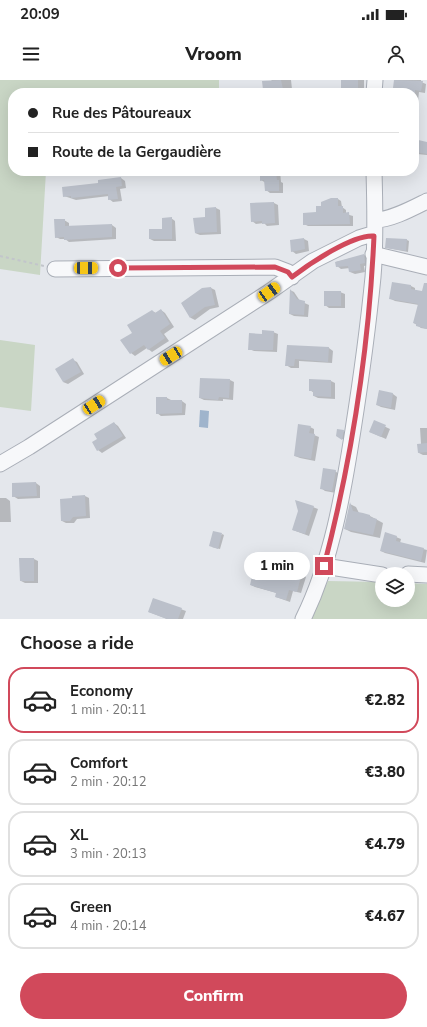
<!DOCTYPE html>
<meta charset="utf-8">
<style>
:root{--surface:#fff;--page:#f2f2f2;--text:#222;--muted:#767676;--line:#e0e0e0;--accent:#d1495b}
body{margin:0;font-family:"Nunito Sans",sans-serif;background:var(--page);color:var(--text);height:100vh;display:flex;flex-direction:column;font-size:15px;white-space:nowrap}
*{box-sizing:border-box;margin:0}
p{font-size:13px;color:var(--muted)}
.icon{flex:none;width:22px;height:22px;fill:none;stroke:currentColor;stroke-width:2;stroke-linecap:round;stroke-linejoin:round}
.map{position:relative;height:539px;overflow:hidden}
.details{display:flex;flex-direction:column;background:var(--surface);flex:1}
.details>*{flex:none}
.guide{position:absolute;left:8px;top:8px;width:411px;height:88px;border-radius:16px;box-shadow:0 4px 16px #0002;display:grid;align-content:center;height:88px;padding:0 20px;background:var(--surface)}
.tools{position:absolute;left:375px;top:487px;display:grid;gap:8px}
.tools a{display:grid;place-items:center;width:40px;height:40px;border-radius:50%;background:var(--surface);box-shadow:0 4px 16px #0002;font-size:20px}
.end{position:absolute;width:18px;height:18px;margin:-9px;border:5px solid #d1495b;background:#fff;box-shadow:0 0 0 2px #fff}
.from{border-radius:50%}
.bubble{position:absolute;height:28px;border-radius:14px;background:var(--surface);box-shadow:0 4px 16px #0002;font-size:13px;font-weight:800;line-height:28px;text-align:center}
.car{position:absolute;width:12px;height:24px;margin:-12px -6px;border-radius:5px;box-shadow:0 0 3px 1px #0007;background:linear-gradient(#f5c518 24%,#345 0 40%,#f5c518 0 76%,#345 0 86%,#f5c518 0)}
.guide b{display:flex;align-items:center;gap:14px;height:38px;font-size:15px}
.guide b+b{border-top:1px solid var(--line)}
.guide i{width:10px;height:10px;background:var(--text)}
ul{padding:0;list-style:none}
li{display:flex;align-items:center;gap:12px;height:66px;margin:0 8px 6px;padding:0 12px;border:2px solid var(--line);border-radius:16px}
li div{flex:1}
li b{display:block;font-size:15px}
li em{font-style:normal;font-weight:800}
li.on{border-color:var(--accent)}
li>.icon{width:36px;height:36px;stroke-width:1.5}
h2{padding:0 20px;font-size:18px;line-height:48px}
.action{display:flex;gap:8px;margin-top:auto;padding:8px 20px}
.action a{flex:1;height:46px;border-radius:24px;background:var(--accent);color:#fff;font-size:16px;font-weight:800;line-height:46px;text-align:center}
.status{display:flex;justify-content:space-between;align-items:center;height:28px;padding:0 20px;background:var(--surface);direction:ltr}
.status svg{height:11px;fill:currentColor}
header{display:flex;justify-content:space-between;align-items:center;height:52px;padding:0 20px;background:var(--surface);font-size:18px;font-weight:800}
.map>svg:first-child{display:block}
.green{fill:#c9d6c5}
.water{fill:#9fb4cc}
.shadow{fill:#0003}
.building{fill:#bbc0ca}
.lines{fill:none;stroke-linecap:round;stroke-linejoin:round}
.minor-casing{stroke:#a9aeb7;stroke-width:17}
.path{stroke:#c2c5cb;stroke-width:2;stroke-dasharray:3 3;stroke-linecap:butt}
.minor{stroke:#f7f8fa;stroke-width:15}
.route{stroke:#d1495b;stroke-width:5}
</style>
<div class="status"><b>20:09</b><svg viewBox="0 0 49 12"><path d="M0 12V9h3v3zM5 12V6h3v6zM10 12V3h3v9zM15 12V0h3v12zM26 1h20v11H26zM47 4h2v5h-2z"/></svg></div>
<header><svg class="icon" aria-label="menu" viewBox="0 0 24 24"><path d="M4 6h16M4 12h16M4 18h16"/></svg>Vroom<svg class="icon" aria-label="person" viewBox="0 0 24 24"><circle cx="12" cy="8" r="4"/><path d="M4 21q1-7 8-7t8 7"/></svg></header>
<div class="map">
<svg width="427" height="539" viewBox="0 0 427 539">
<rect width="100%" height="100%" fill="#e4e7ec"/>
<path class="green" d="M0 0H219V13H13V91H46L40 195 0 189Z
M0 260 35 265 31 331 0 327Z
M328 501 382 502V520H408V503L427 504V539H309Z"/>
<path class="water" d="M200 330 209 331 208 348 199 347Z"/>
<path class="shadow" d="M272 0H291L292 9 286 10V13H252V9L264 8Z
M342 0H364V12L346 13 342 11Z
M395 0H421V2L426 4 425 13 419 12 418 21H414V13H399V10L394 7Z
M414 60 427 63V75L417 74 415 89Z
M261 91H280L281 102 283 103V113H270L266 110V103L261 100Z
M121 98 125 101 126 108 120 109 122 121 113 122 109 119V116L76 120 64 116 99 104Z
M338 119 341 121 342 127 346 130V134L353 136V146H308L304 144 317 133 322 127Z
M274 123 278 125 279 145 267 146 264 143 256 144 252 141Z
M216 128 220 130 221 154 200 155 195 153Z
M171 138 175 141 176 161H154L150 159 163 150Z
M64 140 69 143V147L112 145 116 148V159L69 162 65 159H60L56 157Z
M304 159 308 161 309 171 296 174 292 171Z
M386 159 407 160 409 161 408 172 388 168Z
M364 175 368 177 369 185 364 186 365 192 355 194 350 192V188L341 189 337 186 336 182Z
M411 206 415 208V211L427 213V249L421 248 414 243 419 225 395 221 391 219Z
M211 208 215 210 219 227 210 229 195 240 191 238 182 224 203 209Z
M290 210 294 212 300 221 309 225 308 237 294 236 290 234Z
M340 212 345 214V228H329L325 225Z
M161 230 165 233 174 247 164 254 169 261 152 272 147 268 135 276 131 273 133 253 152 231 156 233Z
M273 252 278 254 277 272 254 271 249 269 263 255Z
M288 266 329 268 333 271 332 283 299 281V288H291L286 285Z
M73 280 77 282 84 294 68 304 63 302Z
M230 300 234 302 233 320 223 319V321L204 320 200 318Z
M331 301 335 303V319L318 318 314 316V313L310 310Z
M379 312 393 314 397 317 395 330 381 327 377 325Z
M157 318H167L171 320 182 321 186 324 185 335 161 336 157 333Z
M375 342 390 349 386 359 370 352Z
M114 343 118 346 126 358 102 373 98 370Z
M310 347 314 349V355L319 357 315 381 300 378 295 376Z
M420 348H427V375H423L419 373 421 364Z
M344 351 345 352 344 360 337 356Z
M335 391 339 394 336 413 325 411 321 408Z
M36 403 40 406V418L18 419 13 416Z
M85 416 89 418 90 438 77 439 74 443H66L62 441Z
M0 418H6L10 421 11 442H0Z
M297 421 318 429 309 456 293 450 299 431Z
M350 424 356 427 359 433 370 436 383 443 380 458 351 452 345 449Z
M386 453 401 459 400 463 427 470 425 483 385 473 381 471Z
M222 454 224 455 220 469 212 467Z
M34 479 38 481V503H25L21 501Z
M274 487 302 494 306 497 301 513 293 511 290 522 276 517 277 513 255 507 251 505 271 498Z
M153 519 186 531 183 539H167L149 532Z"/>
<path class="building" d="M281 0 283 9 263 10 262 1Z
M341 0H358V9L341 11Z
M394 0 423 1 421 11 415 10V13H398L399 9 393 8Z
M414 59 427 62V74L414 72Z
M260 91H276L277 100H279V111H265L264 100 260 101Z
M121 97 122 106 116 107 118 119 108 120V114L71 118V116L63 117 62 107 98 103V100Z
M331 118H338V126H343V133L349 132 350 144 303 145V133L316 132V126H321V122Z
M274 122 275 143 262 144V141L251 142 250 123Z
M216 127 217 152 195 153 193 138 205 137V128Z
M172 137V159H149V149H162V138Z
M54 139H65V146L112 144V157L64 160V157L55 158Z
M304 158 305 169 291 172 290 160Z
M386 158 407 159 406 171 385 168Z
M364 174 365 183 360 184 361 190 349 192 348 186 336 187 335 182Z
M392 202 411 205V209L422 211 424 203H427V249L416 246V244L413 243 418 224 389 219Z
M211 207 215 225 205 227 190 238 181 223 202 208Z
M290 209 297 219 305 221 304 235 289 234Z
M324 211H341V226H324Z
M161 229 170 244 160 251 165 258 148 270 144 265 130 274 120 260 132 253 127 245 152 230 155 233Z
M262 250 274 251 273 270H248L249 253 262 254Z
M287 265 329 267 328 282 295 279 294 286H285Z
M73 278 81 292 63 302 55 289Z
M200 298 230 299 229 318 219 317 218 320 199 318Z
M309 299 331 300V317L313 316V311H309Z
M379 310 393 313 391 328 376 325Z
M156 317H167V320H182V333L156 334Z
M374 340 386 345 381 357 369 352Z
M114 342 123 356 97 371 92 362 97 359 94 354Z
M298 344 311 346 309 353 315 354 311 379 294 376Z
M337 349 344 350 342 360 336 356Z
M427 363V372L418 373 417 364Z
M323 388 336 390 332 411 320 409Z
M36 402 37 416 12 417V403Z
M85 415 86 436 73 437 70 441H61L60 419 72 418V416Z
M295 420 314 426 305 454 292 450 298 431Z
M350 422 353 431 363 433 370 435V437L377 439 373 455 344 449Z
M213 451 222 453 218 469 209 466Z
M385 452 397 456 396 461 424 468 421 481 380 471Z
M19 478H34V501H20Z
M273 486 302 493 297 512 289 510 286 520 275 517 276 513 250 505 253 492 270 496Z
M153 518 182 528 178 539H167L148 532Z"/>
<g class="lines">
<defs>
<path id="minor" d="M374 13 375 0
M375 140C391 140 413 128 427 121
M373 174 427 187
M55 189 275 187 288 192 292 197
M0 384 29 367 269 212 313 181 359 158 369 155 374 156
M324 486 382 495
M408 494 427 495
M303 539C332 480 343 414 353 350 361 299 368 248 373 197 376 162 375 126 374 91"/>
</defs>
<use href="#minor" class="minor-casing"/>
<path class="path" d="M0 176 44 186"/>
<use href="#minor" class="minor"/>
</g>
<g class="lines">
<path class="route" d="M118 188 275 187 288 192 292 197C309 184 353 154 374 156 369 267 352 378 324 486"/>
</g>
</svg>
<div class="tools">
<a><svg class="icon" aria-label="layers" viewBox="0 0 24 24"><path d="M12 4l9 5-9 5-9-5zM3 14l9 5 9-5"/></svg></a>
</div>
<i class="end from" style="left:118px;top:188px"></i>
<i class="end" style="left:324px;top:486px"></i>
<div class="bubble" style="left:244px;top:472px;width:66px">1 min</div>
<i class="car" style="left:86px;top:188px;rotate:90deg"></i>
<i class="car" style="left:269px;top:212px;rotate:55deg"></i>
<i class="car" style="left:171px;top:276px;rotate:238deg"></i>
<i class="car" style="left:94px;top:325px;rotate:57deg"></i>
<div class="guide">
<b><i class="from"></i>Rue des Pâtoureaux</b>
<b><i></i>Route de la Gergaudière</b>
</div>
</div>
<section class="details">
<h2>Choose a ride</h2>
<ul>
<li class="on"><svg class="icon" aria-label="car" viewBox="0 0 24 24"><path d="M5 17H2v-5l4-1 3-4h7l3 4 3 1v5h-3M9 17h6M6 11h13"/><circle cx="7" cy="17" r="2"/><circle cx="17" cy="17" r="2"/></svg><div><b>Economy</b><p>1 min · 20:11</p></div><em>€2.82</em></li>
<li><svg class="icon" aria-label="car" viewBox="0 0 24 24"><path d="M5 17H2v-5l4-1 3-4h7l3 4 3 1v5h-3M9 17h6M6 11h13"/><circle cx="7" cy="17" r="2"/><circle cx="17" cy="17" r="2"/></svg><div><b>Comfort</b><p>2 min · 20:12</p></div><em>€3.80</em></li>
<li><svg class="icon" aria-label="car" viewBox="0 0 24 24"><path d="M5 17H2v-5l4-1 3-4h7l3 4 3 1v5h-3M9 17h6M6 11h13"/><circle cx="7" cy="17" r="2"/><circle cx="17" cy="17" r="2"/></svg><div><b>XL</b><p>3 min · 20:13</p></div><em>€4.79</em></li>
<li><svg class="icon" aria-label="car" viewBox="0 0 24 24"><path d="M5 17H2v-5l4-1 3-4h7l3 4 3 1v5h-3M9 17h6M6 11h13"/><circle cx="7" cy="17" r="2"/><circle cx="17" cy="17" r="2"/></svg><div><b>Green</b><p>4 min · 20:14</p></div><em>€4.67</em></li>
</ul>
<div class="action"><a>Confirm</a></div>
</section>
